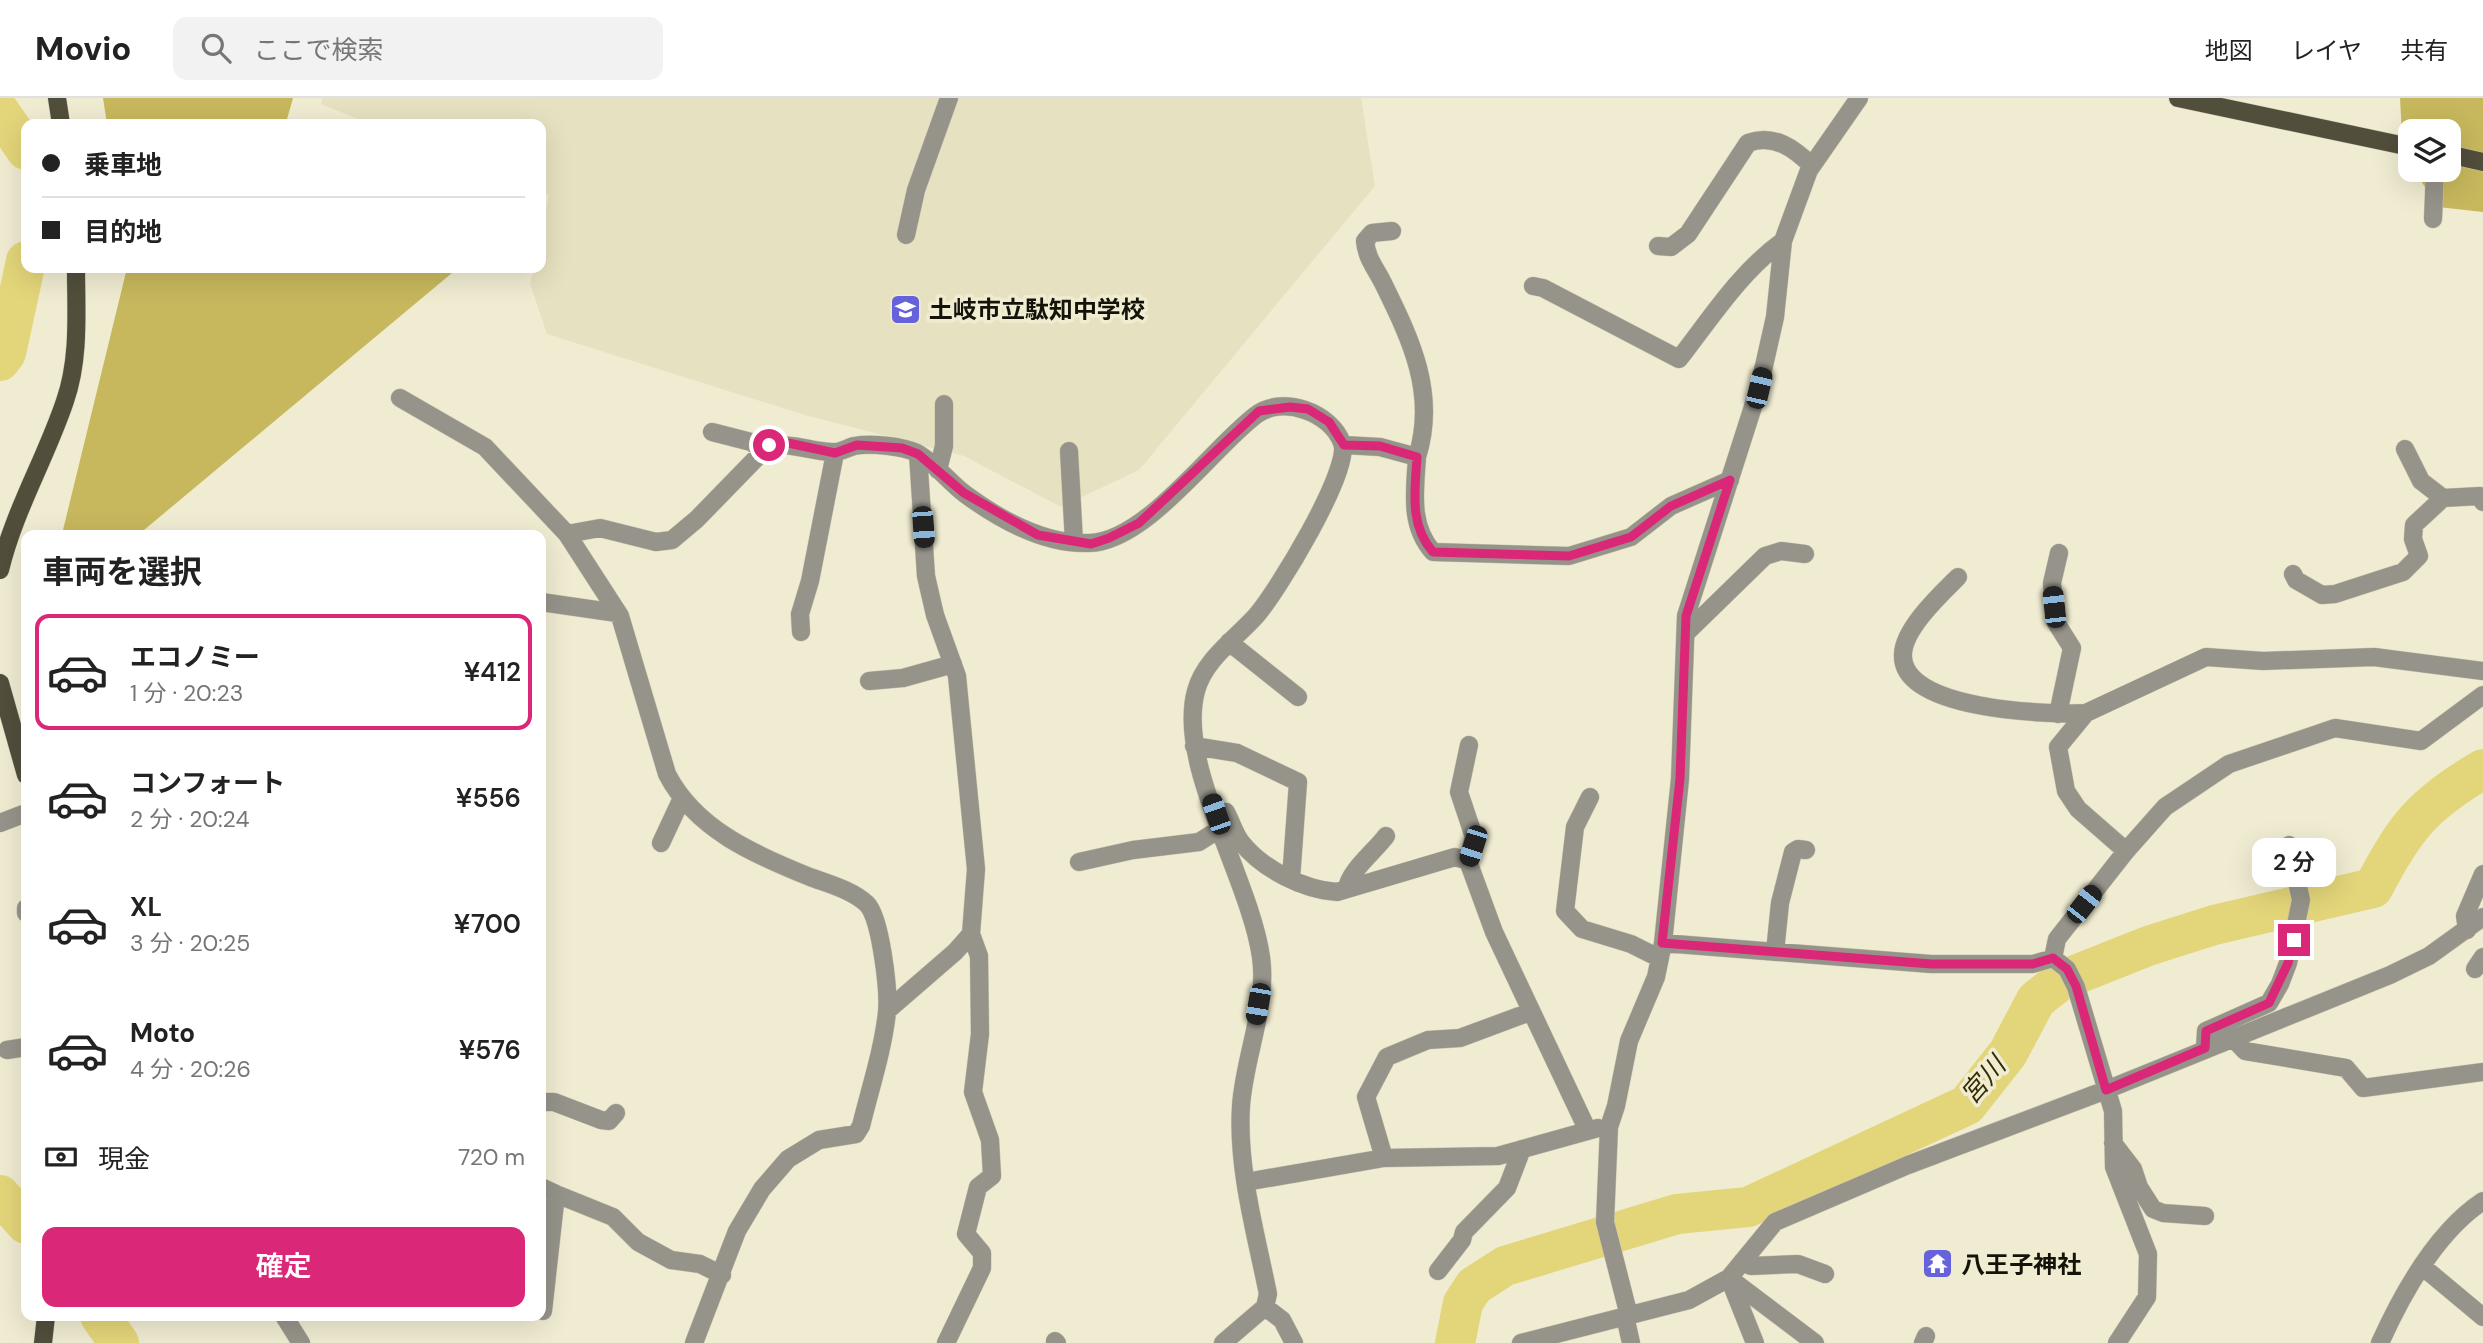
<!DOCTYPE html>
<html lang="ja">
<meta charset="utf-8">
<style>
:root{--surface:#fff;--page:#f2f2f2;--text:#222;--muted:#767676;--line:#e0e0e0;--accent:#db2777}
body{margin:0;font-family:"DM Sans","Noto Sans JP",sans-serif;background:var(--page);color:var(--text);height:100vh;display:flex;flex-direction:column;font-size:26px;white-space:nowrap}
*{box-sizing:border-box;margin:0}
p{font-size:23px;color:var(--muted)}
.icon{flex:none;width:38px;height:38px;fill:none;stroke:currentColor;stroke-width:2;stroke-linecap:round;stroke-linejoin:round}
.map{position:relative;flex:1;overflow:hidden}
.details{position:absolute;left:21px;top:432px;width:525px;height:791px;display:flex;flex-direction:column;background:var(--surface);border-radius:14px;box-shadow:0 7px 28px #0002}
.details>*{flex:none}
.top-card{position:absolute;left:21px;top:21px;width:525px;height:154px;border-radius:14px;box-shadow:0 7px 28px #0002;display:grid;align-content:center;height:154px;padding:0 21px;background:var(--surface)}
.tools{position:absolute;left:2398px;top:21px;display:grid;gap:14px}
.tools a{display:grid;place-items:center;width:63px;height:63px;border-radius:14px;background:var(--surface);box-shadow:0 7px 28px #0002;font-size:35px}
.end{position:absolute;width:32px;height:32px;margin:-16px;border:9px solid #db2777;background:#fff;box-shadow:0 0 0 4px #fff}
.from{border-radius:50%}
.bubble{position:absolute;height:49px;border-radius:14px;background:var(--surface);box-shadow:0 7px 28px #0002;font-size:23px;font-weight:600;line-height:49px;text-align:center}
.car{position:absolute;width:21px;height:42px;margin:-21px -10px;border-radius:9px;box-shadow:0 0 5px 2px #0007;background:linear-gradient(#222 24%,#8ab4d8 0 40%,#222 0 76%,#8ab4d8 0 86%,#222 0)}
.top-card b{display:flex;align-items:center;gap:24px;height:66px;font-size:26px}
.top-card b+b{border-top:2px solid var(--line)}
.top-card i{width:18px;height:18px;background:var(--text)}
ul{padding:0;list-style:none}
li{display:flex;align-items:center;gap:21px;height:116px;margin:0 14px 10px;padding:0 7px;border:4px solid transparent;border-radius:14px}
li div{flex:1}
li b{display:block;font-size:26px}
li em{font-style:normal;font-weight:600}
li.current{border-color:var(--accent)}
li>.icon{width:63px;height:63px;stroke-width:1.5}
h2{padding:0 21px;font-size:32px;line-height:84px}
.pay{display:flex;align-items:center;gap:18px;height:77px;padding:0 21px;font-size:26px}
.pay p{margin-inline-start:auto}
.action{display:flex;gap:14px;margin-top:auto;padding:14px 21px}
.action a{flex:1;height:80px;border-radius:14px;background:var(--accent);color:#fff;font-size:28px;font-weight:600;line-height:80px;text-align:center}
header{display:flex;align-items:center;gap:42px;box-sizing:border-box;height:98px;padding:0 35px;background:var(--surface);border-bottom:2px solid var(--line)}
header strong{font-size:33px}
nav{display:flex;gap:38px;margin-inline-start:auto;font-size:24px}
.search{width:490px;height:63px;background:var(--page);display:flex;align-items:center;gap:18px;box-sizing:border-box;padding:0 24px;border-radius:14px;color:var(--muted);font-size:26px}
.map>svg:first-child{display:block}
.built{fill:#e6e1c0}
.forest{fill:#c7b85d}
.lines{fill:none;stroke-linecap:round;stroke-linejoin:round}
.river{stroke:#e3d579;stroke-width:40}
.minor-casing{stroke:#cdc9b2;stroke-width:19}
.major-casing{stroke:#cdc9b2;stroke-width:19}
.minor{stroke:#96948a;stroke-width:18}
.major{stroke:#514e3c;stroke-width:18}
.route{stroke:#db2777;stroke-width:9}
.labels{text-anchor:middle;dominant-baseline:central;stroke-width:7;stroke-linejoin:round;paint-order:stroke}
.poi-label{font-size:24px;font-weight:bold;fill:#14130a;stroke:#f0ecd2;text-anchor:start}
.water-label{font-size:26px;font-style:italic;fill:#322c03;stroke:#f0ecd2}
</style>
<header>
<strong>Movio</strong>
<div class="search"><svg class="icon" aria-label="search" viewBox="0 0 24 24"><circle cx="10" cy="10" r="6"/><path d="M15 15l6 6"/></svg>ここで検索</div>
<nav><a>地図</a><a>レイヤ</a><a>共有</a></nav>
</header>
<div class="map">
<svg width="2483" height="1245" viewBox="0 0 2483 1245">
<rect width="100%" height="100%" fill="#f0ecd2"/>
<path class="built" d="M323 0H1361L1375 88 1139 372 1061 409 964 358 805 317 547 236 530 186 534 170H541V137L549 97 541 93V26H371L321 6Z"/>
<path class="forest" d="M103 0H293L287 21 300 26H107Z
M2400 0H2483V114L2438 109 2414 72H2448V33H2410V65L2403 55Z
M127 170H458L138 437H91L63 432Z"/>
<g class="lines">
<path class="river" d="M0 14 26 52
M0 263 6 255 26 163
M0 1097 26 1126
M100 1218 119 1245
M1455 1245 1463 1205 1474 1188 1505 1168 1677 1116 1748 1109 1967 1007 2008 955 2036 902 2060 883 2148 848 2214 827 2373 790C2406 728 2422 707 2483 671"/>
<defs>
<path id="minor" d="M2433 121 2435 72
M1392 133 1372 135 1365 143C1367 162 1376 170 1384 187 1411 242 1437 296 1417 359
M906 137 916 92 949 0
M1658 148 1671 149 1688 136 1748 45C1774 35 1795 51 1812 68
M1533 188 1543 190 1679 261C1711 220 1740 174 1783 143
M400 300 485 349 567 436 620 518 667 676C695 731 755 757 810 779 829 786 852 792 867 806 881 821 889 893 887 914 883 952 870 991 861 1028L856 1036 819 1042 788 1061 762 1091 737 1133 694 1245
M712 334 751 344 764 353
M1344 347 1380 349 1417 359C1415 393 1409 427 1433 454L1569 458 1631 439 1671 408 1730 382
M2405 351 2421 383 2443 400
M1069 353 1074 444
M938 372 944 348V306
M567 436 600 430 656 444 672 442 697 421 769 347C792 345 810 353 832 354 840 355 847 350 854 348 871 345 902 348 917 355 935 365 949 384 965 396 999 421 1045 447 1089 445 1146 444 1212 350 1256 317 1282 297 1331 314 1342 345 1352 371 1276 496 1255 519 1235 541 1204 562 1196 593 1176 666 1250 781 1261 859 1268 908 1244 960 1241 1008 1237 1070 1256 1136 1268 1196L1265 1209 1223 1245
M2293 476 2296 482 2322 497 2335 496 2403 474 2419 458 2413 441 2414 427 2443 400 2480 398 2483 404
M1958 479C1941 496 1904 530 1903 556 1900 612 2047 617 2086 615
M541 504 617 515
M801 534 800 516 810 483 835 355
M1686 535 1765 458 1781 453 1805 456
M1229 544 1298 599
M869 583 903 580 953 566
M2058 616 2072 550 2055 523 2052 485 2059 455
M1469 647 1459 694 1474 739 1468 763 1494 834 1587 1031
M1194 648 1237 655 1298 684 1291 781
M1590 699 1575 729 1565 813 1582 831 1631 846 1659 860
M1221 715 1226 714C1231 723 1234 735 1241 744 1262 771 1304 792 1337 794L1455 759 1468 763
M0 725 26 715
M661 745 682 700
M2126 753 2078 711 2066 693 2058 649 2086 615 2206 559 2263 563 2374 559 2483 573
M1079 764 1133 752 1199 744 1221 730
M1347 791C1348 774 1375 753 1386 738
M26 810V815
M2467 832 2465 818 2483 776
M1663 845 1931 866H2033L2053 860
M1775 854 1780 805 1793 754 1798 751 1806 752
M2053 860 2057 841 2126 753 2165 709 2229 666 2335 630 2421 643 2483 597
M2053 860 2067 871 2076 889 2113 1013 2114 1069 2148 1156 2147 1199 2117 1245
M2475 871 2483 859
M888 912 955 854 971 836 976 771 957 578 935 517 926 478 918 356
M2232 939 2245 953 2346 970 2363 990 2483 974
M2205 950 2206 933 2269 905 2280 886 2288 865 2301 802 2289 747
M7 952 26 949
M541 1004H554L601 1022 609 1023 616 1015
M2113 1045 2133 1071 2139 1089 2153 1111 2163 1115 2205 1118
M1384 1060 1366 999 1387 959 1428 942 1460 940 1530 914
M1246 1084 1384 1060 1498 1058 1598 1030
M541 1089 556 1096 543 1213
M556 1096 613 1119 638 1144 671 1162 700 1166 722 1177
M1742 1164 1751 1168 1798 1166 1825 1176
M2423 1169 2483 1219
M1438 1173 1462 1142 1464 1134 1507 1090 1522 1051
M1729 1180 1815 1245
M1729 1180 1755 1245
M1265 1209 1282 1222 1294 1245
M284 1218 301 1245
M1055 1243 1057 1245
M946 1245 982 1170V1155L966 1136 978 1089 992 1078 990 1042 973 994 980 936 979 858 971 836
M1521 1245 1689 1202 1729 1180 1775 1124 1908 1067 2106 992 2390 877 2429 858 2483 819
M1631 1245 1627 1227V1210L1605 1124 1609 1029 1616 1008 1629 943 1656 879 1663 845 1680 681 1686 518 1759 290 1775 219 1783 143 1809 72 1859 0
M1923 1245 1926 1238
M2380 1245C2403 1194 2436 1134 2483 1103"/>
<path id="major" d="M57 0 61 26
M2178 0 2410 49
M2448 56 2483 64
M0 472C14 413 46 360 65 303 80 260 76 213 76 170
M0 585 26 677
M43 1245 46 1218"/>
</defs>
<use href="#minor" class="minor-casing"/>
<use href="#major" class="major-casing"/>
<use href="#minor" class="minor"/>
<use href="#major" class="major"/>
</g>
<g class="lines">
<path class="route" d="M769 347 788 345 835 355 857 347 902 350 918 356 964 395 1038 437 1091 446 1109 440 1139 425 1259 313 1290 309 1308 311 1329 324 1344 347 1380 348 1417 359C1415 393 1409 427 1433 454L1569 458 1631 439 1671 408 1730 382 1686 518 1680 681 1662 845 1931 866H2033L2053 860 2067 871 2076 888 2106 992 2205 950 2206 933 2269 905 2288 865 2294 842"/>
</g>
<defs>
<symbol id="school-square" viewBox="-11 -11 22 22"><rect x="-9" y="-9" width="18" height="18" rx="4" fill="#6662dc" stroke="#f0ecd2"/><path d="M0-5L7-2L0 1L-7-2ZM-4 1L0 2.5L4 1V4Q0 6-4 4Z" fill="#fff"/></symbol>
<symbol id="temple-square" viewBox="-11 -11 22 22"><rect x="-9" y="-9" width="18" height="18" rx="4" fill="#6662dc" stroke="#f0ecd2"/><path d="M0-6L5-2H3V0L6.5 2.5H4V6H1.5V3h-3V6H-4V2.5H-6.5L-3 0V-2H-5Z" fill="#fff"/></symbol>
</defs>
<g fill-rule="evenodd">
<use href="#school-square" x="888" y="194" width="35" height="35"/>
<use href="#temple-square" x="1920" y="1148" width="35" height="35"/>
</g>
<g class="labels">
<g class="poi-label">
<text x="929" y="211">土岐市立駄知中学校</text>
<text x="1961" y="1166">八王子神社</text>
</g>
<g class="water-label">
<text transform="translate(1983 982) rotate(-49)">宮川</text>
</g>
</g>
</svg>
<div class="tools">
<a><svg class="icon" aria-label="layers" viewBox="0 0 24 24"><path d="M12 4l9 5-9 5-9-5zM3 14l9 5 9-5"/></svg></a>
</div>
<i class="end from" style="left:769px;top:347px"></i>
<i class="end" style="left:2294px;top:842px"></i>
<div class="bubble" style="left:2252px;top:740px;width:84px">2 分</div>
<i class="car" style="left:1759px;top:290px;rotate:13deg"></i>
<i class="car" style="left:923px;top:429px;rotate:176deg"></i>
<i class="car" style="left:2054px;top:509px;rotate:354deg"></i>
<i class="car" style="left:1216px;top:716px;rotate:341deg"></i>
<i class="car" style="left:1473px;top:748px;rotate:198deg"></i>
<i class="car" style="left:2084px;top:806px;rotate:38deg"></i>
<i class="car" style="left:1258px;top:906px;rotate:190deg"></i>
<div class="top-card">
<b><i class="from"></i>乗車地</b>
<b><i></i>目的地</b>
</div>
<section class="details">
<h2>車両を選択</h2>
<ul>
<li class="current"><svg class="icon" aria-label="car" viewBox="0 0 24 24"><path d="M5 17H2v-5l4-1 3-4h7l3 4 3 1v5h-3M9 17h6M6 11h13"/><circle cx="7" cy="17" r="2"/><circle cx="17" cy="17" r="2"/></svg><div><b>エコノミー</b><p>1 分 · 20:23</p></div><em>¥412</em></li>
<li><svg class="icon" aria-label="car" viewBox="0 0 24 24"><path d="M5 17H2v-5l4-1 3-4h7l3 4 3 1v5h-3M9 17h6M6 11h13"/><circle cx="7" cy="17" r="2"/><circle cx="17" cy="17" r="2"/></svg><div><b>コンフォート</b><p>2 分 · 20:24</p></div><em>¥556</em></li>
<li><svg class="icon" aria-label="car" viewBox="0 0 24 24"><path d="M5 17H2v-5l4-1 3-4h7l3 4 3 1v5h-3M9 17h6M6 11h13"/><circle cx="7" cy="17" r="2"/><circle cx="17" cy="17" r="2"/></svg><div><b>XL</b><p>3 分 · 20:25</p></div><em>¥700</em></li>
<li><svg class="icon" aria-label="car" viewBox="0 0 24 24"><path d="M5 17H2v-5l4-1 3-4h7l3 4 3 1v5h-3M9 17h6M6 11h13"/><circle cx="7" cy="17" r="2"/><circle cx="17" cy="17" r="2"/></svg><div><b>Moto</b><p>4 分 · 20:26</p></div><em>¥576</em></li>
</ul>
<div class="pay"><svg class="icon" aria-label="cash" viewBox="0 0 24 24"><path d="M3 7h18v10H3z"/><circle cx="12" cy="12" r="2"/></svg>現金<p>720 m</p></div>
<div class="action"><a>確定</a></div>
</section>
</div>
